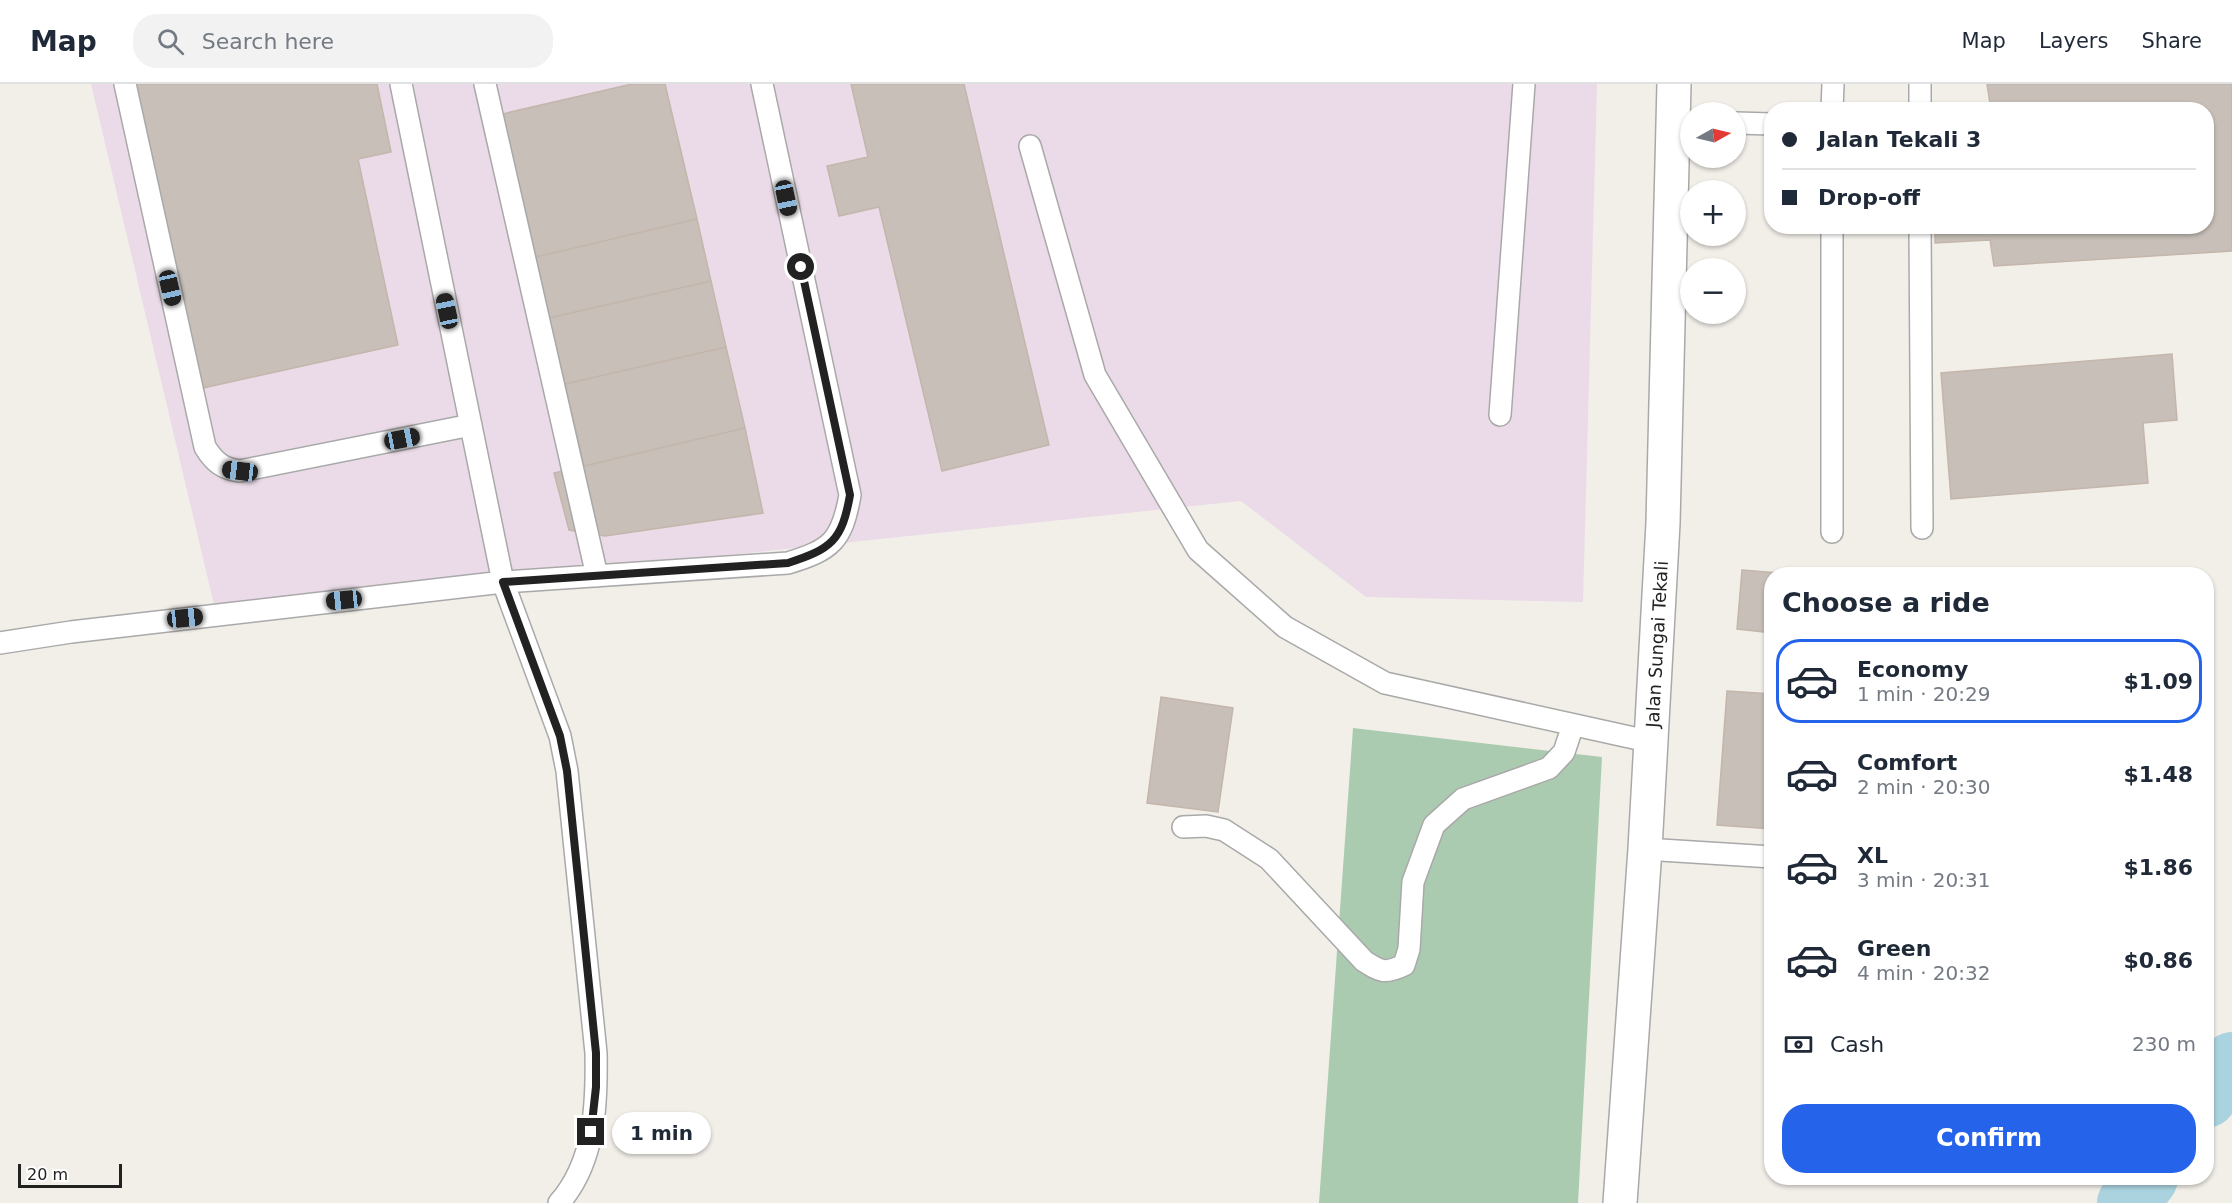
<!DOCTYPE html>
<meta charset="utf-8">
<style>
:root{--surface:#fff;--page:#f2f2f3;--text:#1f2937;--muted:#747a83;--line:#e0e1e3;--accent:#2563eb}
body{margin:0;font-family:"DejaVu Sans",sans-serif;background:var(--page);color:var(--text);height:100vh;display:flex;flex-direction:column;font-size:22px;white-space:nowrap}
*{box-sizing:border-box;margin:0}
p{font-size:20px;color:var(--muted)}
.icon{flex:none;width:33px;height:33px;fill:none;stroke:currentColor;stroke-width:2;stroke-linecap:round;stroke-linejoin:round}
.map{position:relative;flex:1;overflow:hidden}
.drawer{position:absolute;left:1764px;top:483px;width:450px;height:618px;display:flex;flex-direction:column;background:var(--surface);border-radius:24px;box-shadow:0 2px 4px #0004}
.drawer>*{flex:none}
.hud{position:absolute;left:1764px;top:18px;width:450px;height:132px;border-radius:24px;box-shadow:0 2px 4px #0004;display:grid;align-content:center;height:132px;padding:0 18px;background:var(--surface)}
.needle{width:39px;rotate:82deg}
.controls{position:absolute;left:1680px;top:18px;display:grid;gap:12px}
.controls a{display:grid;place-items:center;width:66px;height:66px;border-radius:50%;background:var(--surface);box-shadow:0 2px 4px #0004;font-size:30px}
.scale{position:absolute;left:18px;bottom:15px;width:104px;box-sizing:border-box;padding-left:6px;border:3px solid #222;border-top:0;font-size:16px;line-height:21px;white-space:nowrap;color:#222;-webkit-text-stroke:4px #fff;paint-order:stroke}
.end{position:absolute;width:27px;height:27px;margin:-14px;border:8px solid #222;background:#fff;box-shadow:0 0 0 3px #fff}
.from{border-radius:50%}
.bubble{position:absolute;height:42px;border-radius:21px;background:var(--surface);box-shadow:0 2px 4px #0004;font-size:20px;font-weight:700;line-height:42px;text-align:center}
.car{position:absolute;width:18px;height:36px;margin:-18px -9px;border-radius:8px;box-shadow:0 0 4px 2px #0007;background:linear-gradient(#222 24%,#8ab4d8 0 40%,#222 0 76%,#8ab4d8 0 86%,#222 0)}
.hud b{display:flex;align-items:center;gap:21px;height:57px;font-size:22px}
.hud b+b{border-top:2px solid var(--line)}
.hud i{width:15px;height:15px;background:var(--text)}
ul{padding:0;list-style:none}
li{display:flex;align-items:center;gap:18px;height:84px;margin:0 12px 9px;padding:0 6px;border:3px solid transparent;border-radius:24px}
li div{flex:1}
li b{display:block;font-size:22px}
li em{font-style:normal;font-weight:700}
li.on{border-color:var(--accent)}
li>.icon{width:54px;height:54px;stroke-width:1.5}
h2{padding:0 18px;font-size:27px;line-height:72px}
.pay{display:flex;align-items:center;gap:15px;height:66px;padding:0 18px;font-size:22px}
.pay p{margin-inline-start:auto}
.cta{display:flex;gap:12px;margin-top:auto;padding:12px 18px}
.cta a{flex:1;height:69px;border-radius:24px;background:var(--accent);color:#fff;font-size:24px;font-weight:700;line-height:69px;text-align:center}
header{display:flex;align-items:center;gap:36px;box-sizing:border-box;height:84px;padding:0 30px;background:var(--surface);border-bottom:2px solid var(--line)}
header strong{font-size:28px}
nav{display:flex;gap:33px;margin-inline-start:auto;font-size:21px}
.search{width:420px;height:54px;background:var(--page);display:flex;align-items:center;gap:15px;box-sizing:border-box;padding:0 21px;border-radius:24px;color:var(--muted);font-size:22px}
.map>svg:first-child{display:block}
.industrial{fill:#ebdbe8}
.cemetery{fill:#aacbaf}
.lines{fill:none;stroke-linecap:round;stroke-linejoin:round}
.river{stroke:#aad3df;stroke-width:62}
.building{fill:#c7bfb8;stroke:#c4b6ab;stroke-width:1.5}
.service-casing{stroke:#a9a9a9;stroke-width:24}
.tertiary-casing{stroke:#a9a9a9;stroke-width:36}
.service{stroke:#fff;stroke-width:21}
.tertiary{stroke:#fff;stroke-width:33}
.route{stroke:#222;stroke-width:8}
.labels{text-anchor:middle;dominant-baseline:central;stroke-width:6;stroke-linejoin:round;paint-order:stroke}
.street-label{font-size:18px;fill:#222;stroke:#fff}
</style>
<header>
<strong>Map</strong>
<div class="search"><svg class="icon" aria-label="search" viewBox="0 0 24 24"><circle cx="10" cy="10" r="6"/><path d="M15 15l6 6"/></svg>Search here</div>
<nav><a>Map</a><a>Layers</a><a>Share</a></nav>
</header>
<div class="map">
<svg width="2232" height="1119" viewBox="0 0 2232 1119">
<rect width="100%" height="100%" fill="#f2efe9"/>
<path class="industrial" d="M91 0H1597L1583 518 1366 513 1241 417 215 525Z"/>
<path class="cemetery" d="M1353 644 1602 673 1578 1119H1319Z"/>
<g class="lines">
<path class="river" d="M2206 1013 2232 979
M2128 1119 2147 1094"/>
</g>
<path class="building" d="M127 0H377L391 68 358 75 398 261 194 306Z
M632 0H665L697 135 536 173 502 30Z
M851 0H964L1049 361 942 387 879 123 839 132 827 82 868 73Z
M1987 0H2232V167L1994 182 1990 156 1935 159V142H2206V26H1991Z
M697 135 711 197 549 234 536 173Z
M711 197 726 263 565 300 549 234Z
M726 263 745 344 584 382 565 300Z
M2172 270 2177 336 2143 339 2148 399 1951 415 1941 289Z
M745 344 763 429 605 452 569 446 554 389Z
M1742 486 1792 490H1772V549L1737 545Z
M1727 607 1772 610V745L1717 741Z
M1161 613 1233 624 1218 728 1147 719Z"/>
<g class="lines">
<defs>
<path id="service" d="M125 0 205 363C214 378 223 385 240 387L471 341
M401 0 503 498 560 652 567 687 596 969C597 1021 595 1078 559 1119
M485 0 597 492
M1832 26 1833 0
M1920 26V0
M1736 39 1772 40
M1030 62 1095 291 1198 466 1285 543 1385 599 1652 658
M1920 142 1922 444
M1500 331 1524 0
M1832 448V142
M0 559 71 548 503 498 788 479C831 466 842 457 850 411L762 0
M1183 743 1206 742 1224 746 1269 775 1364 877C1381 888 1385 890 1404 881L1409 865 1413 798 1434 741 1463 715 1549 684 1564 668 1573 641
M1645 765 1772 773"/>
<g id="tertiary">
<path id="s1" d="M1620 1119 1645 765 1663 439 1674 0"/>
</g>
</defs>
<use href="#service" class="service-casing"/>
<use href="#tertiary" class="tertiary-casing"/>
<use href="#service" class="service"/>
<use href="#tertiary" class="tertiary"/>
</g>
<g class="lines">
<path class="route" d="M591 1048 596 1003V969L567 687 560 652 503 498 788 479C831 465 842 457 850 411L801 183"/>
</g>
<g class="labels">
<g class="street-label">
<text stroke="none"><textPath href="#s1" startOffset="560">Jalan Sungai Tekali</textPath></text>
</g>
</g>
</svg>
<div class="controls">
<a><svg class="needle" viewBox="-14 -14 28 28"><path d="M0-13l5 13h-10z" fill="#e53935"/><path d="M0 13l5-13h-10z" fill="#747a83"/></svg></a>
<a>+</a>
<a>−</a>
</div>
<div class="scale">20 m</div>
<i class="end from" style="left:801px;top:183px"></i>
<i class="end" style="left:591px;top:1048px"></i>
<div class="bubble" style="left:612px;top:1028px;width:99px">1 min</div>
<i class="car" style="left:786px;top:114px;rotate:168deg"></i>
<i class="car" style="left:170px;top:204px;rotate:167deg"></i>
<i class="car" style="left:447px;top:227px;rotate:348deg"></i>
<i class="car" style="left:402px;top:355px;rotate:79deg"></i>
<i class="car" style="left:240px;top:387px;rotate:277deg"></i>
<i class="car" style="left:344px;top:516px;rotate:264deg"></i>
<i class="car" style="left:185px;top:534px;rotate:84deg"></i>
<div class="hud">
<b><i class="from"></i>Jalan Tekali 3</b>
<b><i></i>Drop-off</b>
</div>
<section class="drawer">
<h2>Choose a ride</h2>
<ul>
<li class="on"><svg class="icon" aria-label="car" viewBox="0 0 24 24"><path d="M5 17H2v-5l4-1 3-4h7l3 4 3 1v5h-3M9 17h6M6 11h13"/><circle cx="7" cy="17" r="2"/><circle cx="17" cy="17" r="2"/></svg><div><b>Economy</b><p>1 min · 20:29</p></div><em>$1.09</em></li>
<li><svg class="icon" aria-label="car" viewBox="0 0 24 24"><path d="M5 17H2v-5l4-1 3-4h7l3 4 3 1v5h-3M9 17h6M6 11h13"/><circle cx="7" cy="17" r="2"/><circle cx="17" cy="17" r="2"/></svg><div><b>Comfort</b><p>2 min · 20:30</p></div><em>$1.48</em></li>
<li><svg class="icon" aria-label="car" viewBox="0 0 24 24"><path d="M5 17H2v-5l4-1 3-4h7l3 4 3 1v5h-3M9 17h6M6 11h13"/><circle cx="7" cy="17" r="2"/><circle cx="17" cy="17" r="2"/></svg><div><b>XL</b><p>3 min · 20:31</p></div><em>$1.86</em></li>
<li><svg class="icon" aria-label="car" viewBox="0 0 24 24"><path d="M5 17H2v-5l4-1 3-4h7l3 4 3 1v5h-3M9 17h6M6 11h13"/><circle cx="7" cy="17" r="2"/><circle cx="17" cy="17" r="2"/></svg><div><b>Green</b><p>4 min · 20:32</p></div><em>$0.86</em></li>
</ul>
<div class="pay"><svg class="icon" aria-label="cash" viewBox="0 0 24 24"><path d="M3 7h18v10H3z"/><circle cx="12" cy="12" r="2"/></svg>Cash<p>230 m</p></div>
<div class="cta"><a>Confirm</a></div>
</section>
</div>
